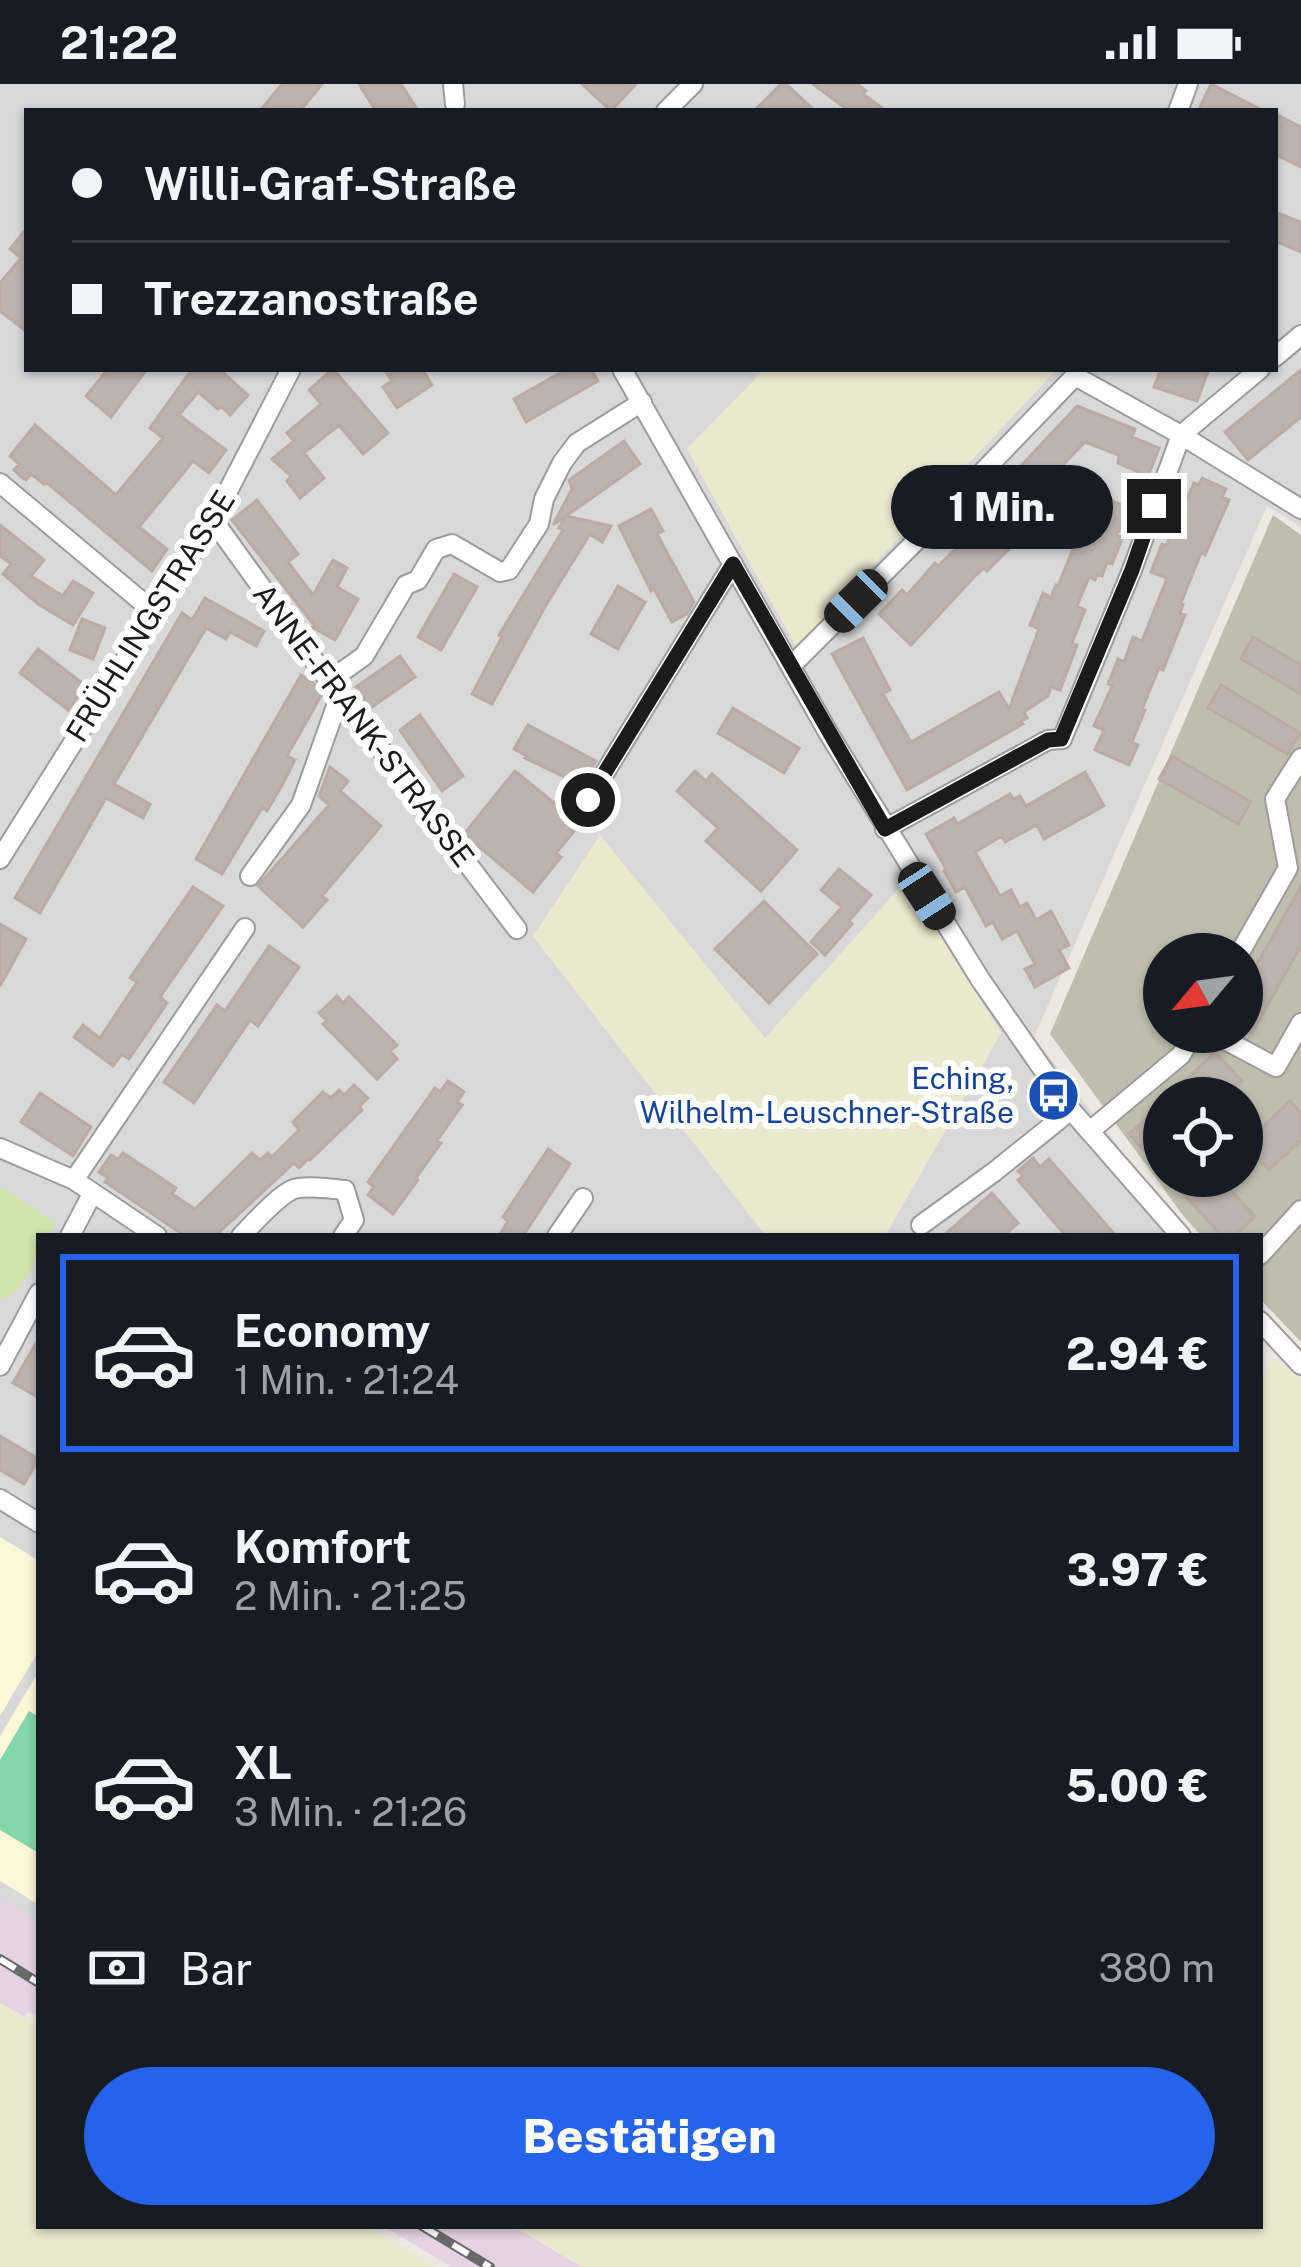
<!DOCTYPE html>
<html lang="de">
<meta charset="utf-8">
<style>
:root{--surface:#171b24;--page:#20242c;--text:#f1f3f6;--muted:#9ea1a6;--line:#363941;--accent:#2563eb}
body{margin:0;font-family:"Public Sans",sans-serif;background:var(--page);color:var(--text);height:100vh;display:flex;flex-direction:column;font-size:45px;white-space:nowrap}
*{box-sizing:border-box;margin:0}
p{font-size:39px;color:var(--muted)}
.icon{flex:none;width:66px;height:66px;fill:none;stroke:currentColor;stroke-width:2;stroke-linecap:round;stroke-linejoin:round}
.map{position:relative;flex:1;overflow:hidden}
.details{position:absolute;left:36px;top:1149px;width:1227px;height:996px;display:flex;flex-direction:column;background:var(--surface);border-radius:0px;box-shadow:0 3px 9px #0004}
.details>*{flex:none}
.top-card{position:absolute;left:24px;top:24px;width:1254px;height:264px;border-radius:0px;box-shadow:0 3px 9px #0004;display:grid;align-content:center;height:264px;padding:0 48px;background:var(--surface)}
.needle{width:78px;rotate:241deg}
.buttons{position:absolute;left:1143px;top:849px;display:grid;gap:24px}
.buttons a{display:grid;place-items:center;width:120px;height:120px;border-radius:50%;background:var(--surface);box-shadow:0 3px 9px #0004;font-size:60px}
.end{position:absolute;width:54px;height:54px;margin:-27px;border:15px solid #1b1b1b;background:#fff;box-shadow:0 0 0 6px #fff}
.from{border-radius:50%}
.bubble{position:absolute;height:84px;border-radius:42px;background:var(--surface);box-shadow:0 3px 9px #0004;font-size:39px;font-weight:800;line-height:84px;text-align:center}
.car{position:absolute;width:36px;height:72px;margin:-36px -18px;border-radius:15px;box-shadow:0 0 9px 3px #0007;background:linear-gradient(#222 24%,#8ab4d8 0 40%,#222 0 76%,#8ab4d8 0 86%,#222 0)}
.top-card b{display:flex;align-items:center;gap:42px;height:114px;font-size:45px}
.top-card b+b{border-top:3px solid var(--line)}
.top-card i{width:30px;height:30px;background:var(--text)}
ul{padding:21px 0 0;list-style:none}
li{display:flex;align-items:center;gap:36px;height:198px;margin:0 24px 18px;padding:0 24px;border:6px solid transparent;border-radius:0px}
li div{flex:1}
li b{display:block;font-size:45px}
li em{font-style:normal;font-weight:800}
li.current{border-color:var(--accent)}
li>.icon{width:108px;height:108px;stroke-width:1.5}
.pay{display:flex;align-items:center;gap:30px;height:132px;padding:0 48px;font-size:45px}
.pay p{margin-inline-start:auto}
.button{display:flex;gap:24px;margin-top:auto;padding:24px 48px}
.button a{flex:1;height:138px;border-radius:72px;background:var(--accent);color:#fff;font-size:48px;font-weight:800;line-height:138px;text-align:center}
.status{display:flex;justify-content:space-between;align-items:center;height:84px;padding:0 60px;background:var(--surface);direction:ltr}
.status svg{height:33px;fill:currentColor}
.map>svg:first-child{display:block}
.residential{fill:#d9d8d8;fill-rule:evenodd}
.industrial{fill:#e5d3e4}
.education{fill:#fcf7d9}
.construction{fill:#bfbdad;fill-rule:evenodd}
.farmland{fill:#eae8cd}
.grass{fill:#cee4a9}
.pitch{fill:#83d7aa}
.building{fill:#bcb2ae;stroke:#bcaba4;stroke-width:3}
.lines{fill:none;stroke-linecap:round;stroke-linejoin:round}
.street-casing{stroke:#9c9c9c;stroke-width:22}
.street{stroke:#fff;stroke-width:18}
.rail-casing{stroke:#696969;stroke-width:10}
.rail{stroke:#fff;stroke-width:6;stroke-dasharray:18;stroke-linecap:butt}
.route{stroke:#1b1b1b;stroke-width:15}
.labels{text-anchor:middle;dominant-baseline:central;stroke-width:12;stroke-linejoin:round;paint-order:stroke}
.street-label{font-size:30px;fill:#1b1b1b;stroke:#fff}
.transit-label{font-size:30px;fill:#164399;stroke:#fff;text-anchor:end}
</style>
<div class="status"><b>21:22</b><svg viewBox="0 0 49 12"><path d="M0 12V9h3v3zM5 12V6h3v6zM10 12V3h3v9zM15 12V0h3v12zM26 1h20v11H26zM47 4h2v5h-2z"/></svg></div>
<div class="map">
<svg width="1301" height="2183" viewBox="0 0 1301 2183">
<rect width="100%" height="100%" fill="#ece7e1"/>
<path class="residential" d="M0 0H1301V443L1267 422 1034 953 1187 1152H885L1001 949 905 798 765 955 600 752 533 852 766 1152H39V1837L0 1815ZM27 27H1275V285H1057L797 562 687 365 765 285H27Z"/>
<path class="industrial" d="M0 1815 39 1837V1934L28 1927 25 1933 0 1919Z
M383 2142H513L582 2183H452Z"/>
<path class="education" d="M0 1453 39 1477V1566L0 1632Z
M39 1587V1821L0 1797V1652Z"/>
<path class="construction" d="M1273 431 1301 451V1258L1260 1215V1152H1202L1185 1134 1050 950ZM1164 870H1242V948H1164ZM1164 1014H1242V1092H1164Z"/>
<path class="farmland" d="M765 285H1057L796 563 687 365Z
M600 751 765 954 906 797 1001 949 885 1152H766L533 852Z
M1274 1274 1301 1296V2183H582L513 2142H1260V1299Z
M0 1919 39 1944V2142H367L435 2183H0Z"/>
<path class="grass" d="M0 1102 55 1139 48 1152H39C39 1174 24 1206 3 1215L0 1213Z"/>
<path class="pitch" d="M29 1627 39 1633 37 1768 0 1746V1676Z"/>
<path class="building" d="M282 0H322L300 27H260Z
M359 0H401L418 27H376Z
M582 0H636L611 27Z
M781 0H786L815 27H754Z
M813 0H857L866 7 863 10 886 27H849Z
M1211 0 1264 27H1198Z
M1275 30 1301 43V83L1275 70Z
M1275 128 1301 138V168L1275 157Z
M27 144V248L0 227V199L21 174 10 165Z
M108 285H147L111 333 86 312Z
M192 285H219L248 311 230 331 221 322 218 325 198 308 179 331 226 366 209 389 193 377 139 443 167 465 152 487 46 398 44 400 31 390 26 396 20 392 14 386 19 380 10 372 35 341 116 411 163 354 150 344Z
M333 285 388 349 363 370 339 341 304 369 324 394 300 414 287 397 291 392 272 375 294 357 287 349 321 320 309 306Z
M384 285H422L432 301 397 324 383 303 392 297Z
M567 285H591L598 297 526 338 514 315Z
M1161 285H1209L1197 317 1154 303Z
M1301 286V333L1248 376 1225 348Z
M1077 322 1135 345 1132 353 1159 364 1148 392 1118 379 1119 371 1085 358 1040 404 1036 411 1040 415 1016 441 1023 447 1009 465 987 487 984 484 975 492 911 561 879 530 902 506 907 511 935 479 938 482 968 453 995 420 990 415Z
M624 357 640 380 566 432 611 442 602 458 590 450 546 521 492 620 472 610 502 553 499 551 563 446 559 444 565 433 553 441 572 405 569 396Z
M1202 394 1226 405 1222 413 1229 416 1205 471 1201 469 1181 519 1183 520 1180 529 1185 531 1163 586 1159 584 1142 625 1145 626 1132 658 1138 661 1129 681 1095 666 1104 646 1094 642 1112 602 1108 600 1118 575 1124 578 1133 553 1142 557 1167 494 1151 488 1162 460 1166 462 1194 399 1199 401Z
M1095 410 1129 424 1117 451 1123 453 1112 480 1107 478 1102 492 1097 490 1095 496 1089 493 1077 522 1085 526 1072 559 1077 561 1060 606 1051 603 1048 612 1024 628 1027 634 1021 637 1023 640 907 706 832 570 863 554 890 606 883 610 911 658 999 608 1009 625 1039 545 1030 541 1043 509 1051 513 1056 501 1058 502Z
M257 416 298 470 288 478 313 511 333 476 347 484 337 503 358 515 335 556 312 543 314 541 232 436Z
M651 425 663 447 657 450 694 518 687 530 672 538 653 503 651 507 619 442Z
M0 441 44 476 31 492 63 512 73 497 93 509 73 541 38 520 3 490 11 480 0 472Z
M454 490 477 503 441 566 418 553Z
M618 502 645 518 618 565 591 550Z
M205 514 264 547 256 562 230 548 226 555 206 544 114 700 150 720 143 734 106 714 40 829 15 814 182 529 192 536Z
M82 535 105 544 93 575 70 566Z
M1253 553 1301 581V610L1241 575Z
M38 565 86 602 68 626 20 589Z
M400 572 415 593 371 624 356 603Z
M301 591 313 598 322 610 287 672 295 676 284 698 267 727 262 724 222 790 196 775Z
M1221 601 1300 649 1287 670 1208 624Z
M733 624 799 664 784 689 718 649Z
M420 631 463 692 442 707 400 646Z
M528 641 596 677 581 701 525 674 527 672 514 665Z
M1172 672 1251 718 1238 740 1159 695Z
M330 683 348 697 340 707 381 742 322 812 327 816 303 843 258 802 329 721 319 712Z
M515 687 580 740 556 769 561 773 533 808 464 750Z
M695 687 706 697 712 690 797 766 761 807 706 757 718 744 677 707Z
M1085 688 1104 722 1044 755 1037 741 1005 758 1002 752 975 768 1000 812 1011 806 1020 823 1027 819 1036 836 1051 827 1069 861 1059 866 1069 884 1035 903 1025 885 1035 880 1017 847 1002 855 993 838 986 842 965 803 956 808 944 787 946 785 926 750 954 734 957 740 1010 710 1013 715 1020 712 1026 722Z
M839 785 871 811 849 837 852 840 825 871 811 858 842 823 821 806Z
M1301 802V862L1252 949 1242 943V907Z
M193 803 223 822 160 913 167 919 142 956 129 975 122 970 113 982 74 953 83 941 100 954 137 898 130 894Z
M764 817 817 870 769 919 715 865Z
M0 840 26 855 0 902Z
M269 862 299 883 258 942 250 936 194 1019 164 998 217 921 225 927Z
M337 912 343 919 349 913 397 961 390 967 397 975 377 995 323 940 327 937 319 929Z
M1215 968 1242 997 1224 1014H1201L1185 997Z
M448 997 464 1008 457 1018 462 1021 437 1057 441 1059 416 1094 418 1096 393 1130 368 1111 374 1103 368 1098 435 1004 440 1008Z
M354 1001 368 1014 359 1023 362 1026 310 1076 308 1075 299 1084 294 1079 215 1152H185L105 1098 108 1094 99 1088 111 1071 118 1075 123 1069 176 1104 172 1110 195 1125 252 1069 260 1076 268 1069 272 1073 299 1046 293 1038 323 1008 331 1014 339 1006 344 1011Z
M40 1009 91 1043 73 1072 21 1038Z
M1290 1017 1301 1029V1056L1269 1086 1245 1060Z
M1157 1025 1164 1033V1088L1129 1050Z
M548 1065 570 1080 523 1152H499L508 1137 503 1133Z
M1033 1074 1040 1083 1049 1075 1116 1152H1066L1018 1096 1023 1092 1018 1087Z
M1167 1092H1218L1255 1133 1234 1152H1222Z
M992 1109 1018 1139 1003 1152H943Z
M39 1254V1314L13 1299Z
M0 1352 39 1375 24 1400 0 1386Z"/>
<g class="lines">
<defs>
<path id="street" d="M453 0 455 20
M666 27 693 0
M1178 27 1188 0
M1275 273 1301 251
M622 285 829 650 980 895 1071 1026 1181 1152
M1075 292 1181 351 1301 425
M0 399 153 527
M213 436 329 597 517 845
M791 582 922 451 1075 292 1077 285
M329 597 364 572 406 501 418 496 436 465 452 460 500 488 509 486 539 440 544 415 562 379 577 359 642 318
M588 716 733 480
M885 745 1048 656 1062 655 1132 486 1181 351 1260 285
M0 775 213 436 291 285
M250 792 301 721 340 611
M1239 870 1288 784 1275 715 1301 674
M1210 948 1276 983 1301 939
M1090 1047 1181 971 1194 948
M0 1064 74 1096 157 1152
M74 1096 245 844
M921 1141 994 1088 1071 1026
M70 1152 92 1110
M241 1152C253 1140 278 1111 294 1105 308 1101 331 1105 345 1106L354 1136 343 1152
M557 1152 583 1114
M1260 1171 1301 1126
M1260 1237 1301 1281
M0 1282 39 1209
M0 1415 39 1439"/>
</defs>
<use href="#street" class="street-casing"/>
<use href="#street" class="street"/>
<defs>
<path id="rail" d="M0 1875 39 1899
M422 2142 490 2183"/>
</defs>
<use href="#rail" class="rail-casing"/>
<use href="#rail" class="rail"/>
</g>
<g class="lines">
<path class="route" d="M588 716 733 480 885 745 1048 656 1061 655 1132 486 1154 422"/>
</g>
<defs>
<symbol id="bus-disc" viewBox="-11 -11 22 22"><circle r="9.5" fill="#1a4fb4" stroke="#fff"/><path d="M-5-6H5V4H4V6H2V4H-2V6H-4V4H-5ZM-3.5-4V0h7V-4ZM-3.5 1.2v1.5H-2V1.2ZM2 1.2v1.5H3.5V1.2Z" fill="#fff"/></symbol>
</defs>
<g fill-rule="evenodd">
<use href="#bus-disc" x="1024" y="982" width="59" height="59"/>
</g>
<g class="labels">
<g class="street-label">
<text transform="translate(150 532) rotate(-58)">FRÜHLINGSTRASSE</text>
<text transform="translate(364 641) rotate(53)">ANNE-FRANK-STRASSE</text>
</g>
<g class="transit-label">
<text x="1014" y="994">Eching,<tspan x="1014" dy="34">Wilhelm-Leuschner-Straße</tspan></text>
</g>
</g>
</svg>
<div class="buttons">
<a><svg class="needle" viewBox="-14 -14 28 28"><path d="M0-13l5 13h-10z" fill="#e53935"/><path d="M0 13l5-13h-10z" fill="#9ea1a6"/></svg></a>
<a><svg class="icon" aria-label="locate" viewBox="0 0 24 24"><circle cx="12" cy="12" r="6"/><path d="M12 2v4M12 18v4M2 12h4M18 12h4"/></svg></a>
</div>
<i class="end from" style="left:588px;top:716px"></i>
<i class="end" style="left:1154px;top:422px"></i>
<div class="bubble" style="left:891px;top:381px;width:222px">1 Min.</div>
<i class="car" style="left:856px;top:517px;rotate:225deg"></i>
<i class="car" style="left:927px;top:812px;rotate:147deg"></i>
<div class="top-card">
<b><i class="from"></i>Willi-Graf-Straße</b>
<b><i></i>Trezzanostraße</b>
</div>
<section class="details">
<ul>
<li class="current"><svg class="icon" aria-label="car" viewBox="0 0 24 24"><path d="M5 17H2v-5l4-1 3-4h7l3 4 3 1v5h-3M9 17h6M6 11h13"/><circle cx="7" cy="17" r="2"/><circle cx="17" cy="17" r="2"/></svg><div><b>Economy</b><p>1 Min. · 21:24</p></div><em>2.94 €</em></li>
<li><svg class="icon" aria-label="car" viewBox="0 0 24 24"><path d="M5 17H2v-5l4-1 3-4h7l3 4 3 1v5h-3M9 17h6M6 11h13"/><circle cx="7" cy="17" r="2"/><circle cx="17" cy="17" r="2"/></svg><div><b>Komfort</b><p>2 Min. · 21:25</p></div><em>3.97 €</em></li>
<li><svg class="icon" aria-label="car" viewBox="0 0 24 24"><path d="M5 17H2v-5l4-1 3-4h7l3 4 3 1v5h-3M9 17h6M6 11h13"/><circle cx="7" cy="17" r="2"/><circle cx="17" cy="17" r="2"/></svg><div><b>XL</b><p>3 Min. · 21:26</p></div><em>5.00 €</em></li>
</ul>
<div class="pay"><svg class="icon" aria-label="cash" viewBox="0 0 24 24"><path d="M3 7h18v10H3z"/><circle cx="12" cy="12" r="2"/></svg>Bar<p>380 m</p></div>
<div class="button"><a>Bestätigen</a></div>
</section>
</div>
